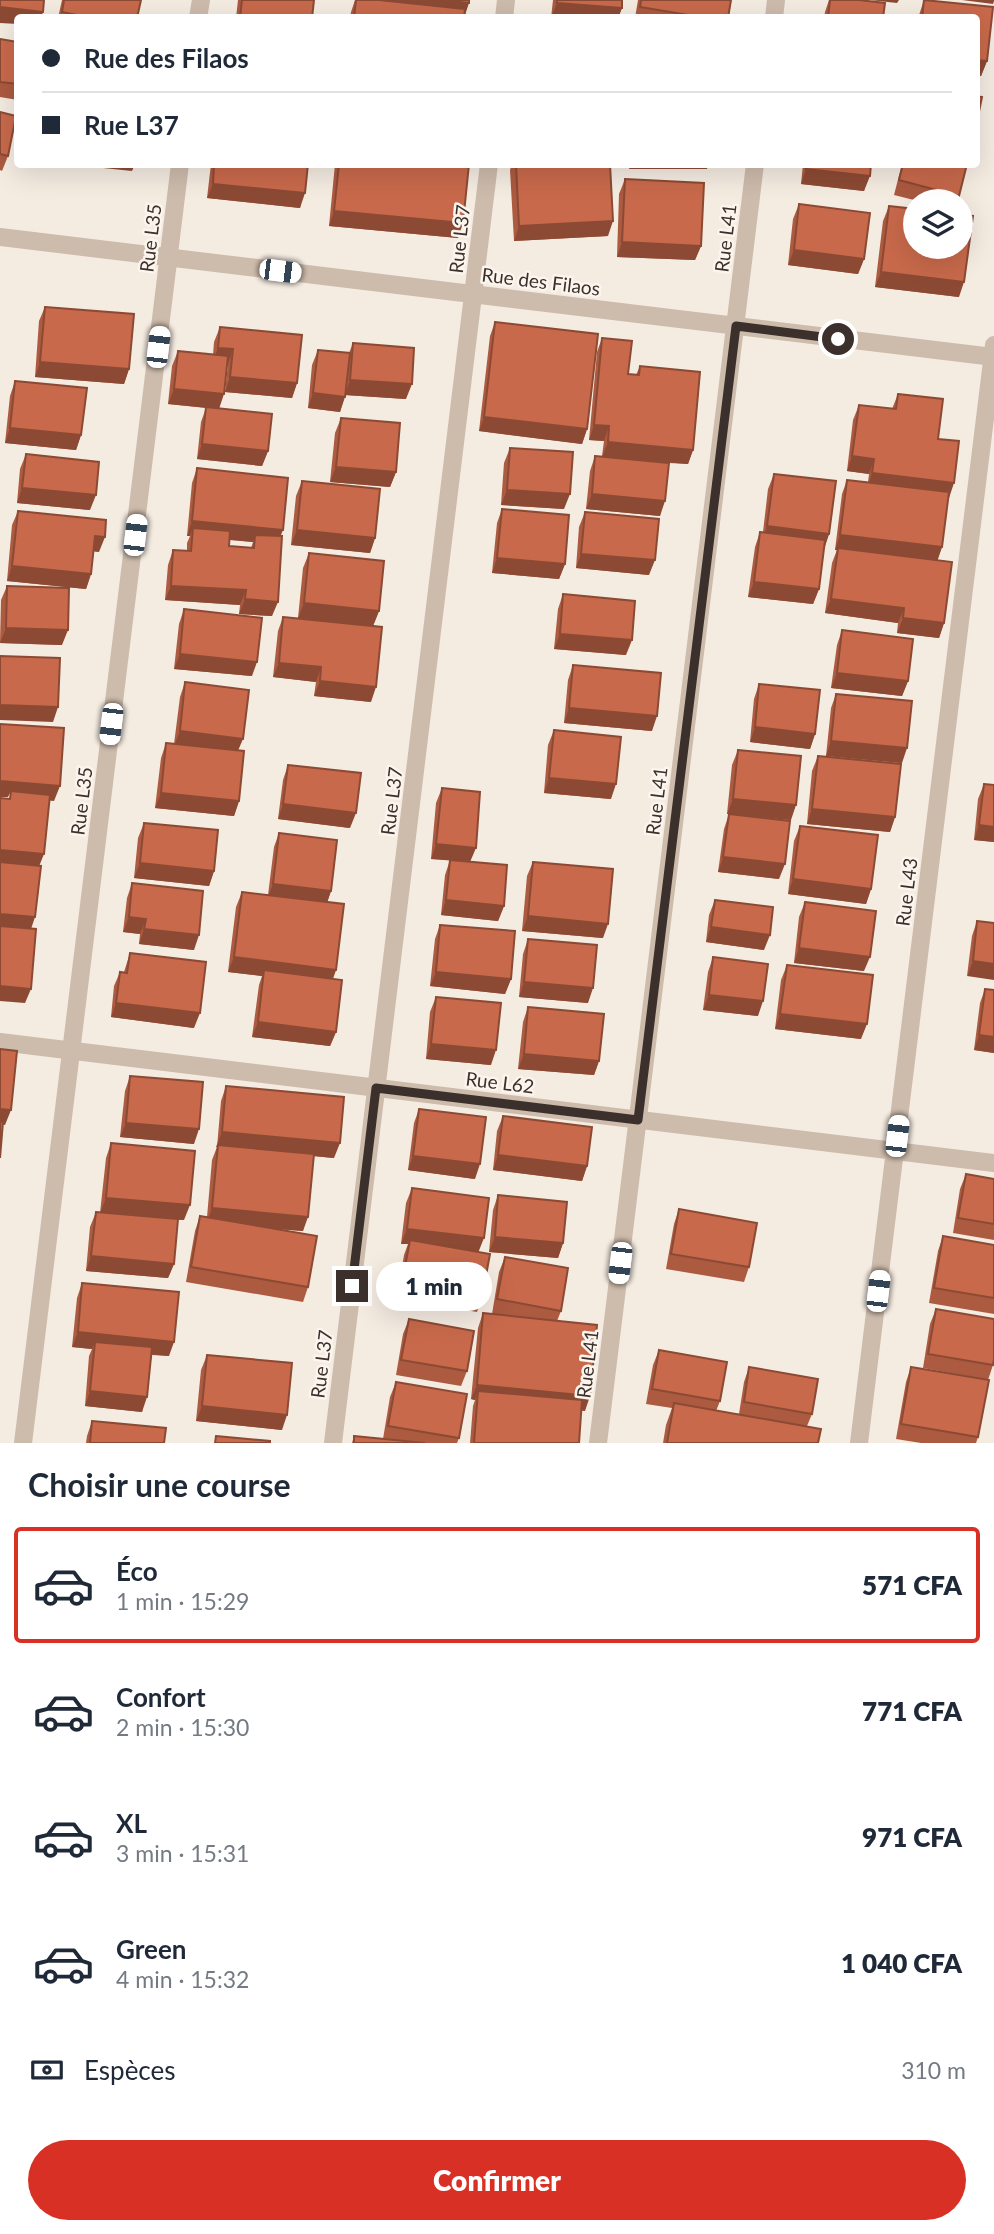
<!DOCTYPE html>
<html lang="fr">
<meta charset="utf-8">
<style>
:root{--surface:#fff;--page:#f6f6f7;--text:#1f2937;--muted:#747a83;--line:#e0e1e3;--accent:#d93025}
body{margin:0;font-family:Lato,sans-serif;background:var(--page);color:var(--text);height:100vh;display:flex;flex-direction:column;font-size:26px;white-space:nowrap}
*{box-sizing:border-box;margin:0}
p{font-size:23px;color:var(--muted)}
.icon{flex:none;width:38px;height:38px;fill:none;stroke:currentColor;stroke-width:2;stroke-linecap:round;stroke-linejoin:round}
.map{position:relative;height:1443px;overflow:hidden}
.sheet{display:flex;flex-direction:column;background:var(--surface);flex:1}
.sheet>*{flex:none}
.top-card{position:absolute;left:14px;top:14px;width:966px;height:154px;border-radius:7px;box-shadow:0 7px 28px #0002;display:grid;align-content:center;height:154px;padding:0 28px;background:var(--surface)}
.buttons{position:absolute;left:903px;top:189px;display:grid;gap:14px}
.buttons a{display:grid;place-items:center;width:70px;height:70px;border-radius:50%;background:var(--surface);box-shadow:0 7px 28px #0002;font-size:35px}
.end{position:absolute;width:32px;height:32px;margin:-16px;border:9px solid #3b302b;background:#fff;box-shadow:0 0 0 4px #fff}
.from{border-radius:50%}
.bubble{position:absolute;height:49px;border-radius:24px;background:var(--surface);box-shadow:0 7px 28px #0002;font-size:23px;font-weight:800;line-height:49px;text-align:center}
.car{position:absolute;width:21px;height:42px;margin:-21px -10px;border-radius:9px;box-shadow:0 0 5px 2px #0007;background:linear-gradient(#fff 24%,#345 0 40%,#fff 0 76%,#345 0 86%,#fff 0)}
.top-card b{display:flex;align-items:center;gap:24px;height:66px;font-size:26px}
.top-card b+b{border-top:2px solid var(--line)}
.top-card i{width:18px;height:18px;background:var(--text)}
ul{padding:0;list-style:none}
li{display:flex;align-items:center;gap:21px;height:116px;margin:0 14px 10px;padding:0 14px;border:4px solid transparent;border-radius:7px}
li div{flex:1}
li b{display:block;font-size:26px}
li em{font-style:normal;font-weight:800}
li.current{border-color:var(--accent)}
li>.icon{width:63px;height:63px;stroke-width:1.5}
h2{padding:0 28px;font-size:32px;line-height:84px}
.pay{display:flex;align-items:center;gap:18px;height:77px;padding:0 28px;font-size:26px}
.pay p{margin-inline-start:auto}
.primary-button{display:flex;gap:14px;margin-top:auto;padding:14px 28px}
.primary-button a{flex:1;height:80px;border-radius:42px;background:var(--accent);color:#fff;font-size:28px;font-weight:800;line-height:80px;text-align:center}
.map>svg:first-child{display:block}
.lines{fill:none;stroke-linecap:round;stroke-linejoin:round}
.minor{stroke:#cdbbac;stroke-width:18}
.wall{fill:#ac5a40;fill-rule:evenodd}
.shaded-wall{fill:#8c4a34}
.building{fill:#c8694b;stroke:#8c4a34;stroke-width:2}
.route{stroke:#3b302b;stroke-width:9}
.labels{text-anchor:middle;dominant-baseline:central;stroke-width:5;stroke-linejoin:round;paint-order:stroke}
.street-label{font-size:19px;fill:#3b302b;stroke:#fbf5ee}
</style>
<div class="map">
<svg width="994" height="1443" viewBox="0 0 994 1443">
<rect width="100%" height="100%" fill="#f4ebe1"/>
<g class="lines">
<path class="minor" d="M198 18 201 0
M504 18 506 0
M774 18 776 0
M0 237 994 357
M0 1042 994 1163
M23 1443 180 164
M333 1443 489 164
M598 1443 755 164
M859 1443 994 345"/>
</g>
<path class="wall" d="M62 0H141L137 18H58Z
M238 0H314L312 18H236Z
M355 0H469L464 18H350L351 12Z
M553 0H622V8L618 18H551Z
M638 0H731L728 18H635Z
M829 0H830L883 18H824L825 12Z
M924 0 993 7 987 61 981 76 976 75V18H918Z
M0 39 18 42V100L0 97Z
M0 112 8 156 2 171 0 170Z
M211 164H308L300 208 207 198Z
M335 164H469L458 238 329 226Z
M512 164H610L608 236 514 241 510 170Z
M803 164H871L864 191 801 184Z
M902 164H967L957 201H918L894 195Z
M625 179 701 246 695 260 617 257 619 194Z
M799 204 864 259 858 274 788 265 793 219Z
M889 206 959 297 875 287 883 221Z
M45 307 129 369 124 384 35 377 39 321Z
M495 322 587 429 582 444 479 431 490 336Z
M220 327 297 383 292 398 225 392 228 364H227L219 408 268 451 262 466 197 459 201 422 206 408 168 404 172 366 178 351 213 355 214 342Z
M602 338 628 374 636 375 640 366 693 450 688 464 669 463 660 516 586 509 590 471 595 456H602L604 441 589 440 597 352Z
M353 343 406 399 345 395 340 412 308 408 312 365 318 350 349 353Z
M15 381 81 435 76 450 5 443 10 396Z
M898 394 938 439 948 498 942 547 937 560 944 623 939 638 897 633 898 623 825 613 832 563 837 550H835L842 494 847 480 868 482 869 474 847 471 853 420 859 405 892 409Z
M341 418 396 472 390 487 330 482 335 433Z
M510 448 564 509 501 505 504 463Z
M26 454 90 510 17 503 20 469Z
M197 468 281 536 272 616 239 614 240 605 165 600 168 565 173 550H187V543L190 536H187L192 483ZM229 540 253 542 251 548 229 546Z
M774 474 829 534 824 549 819 589 813 604 748 597 755 547 760 532H763L768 489Z
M302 481 375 538 370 553 291 545 296 496Z
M502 509 565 564 559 579 492 573 497 523Z
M18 511 99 552 94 551 91 574 86 589 7 581 12 525Z
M585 512 649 575 576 568 579 527Z
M309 553 379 611 373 626 298 618 303 568Z
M7 586 62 645 0 643 1 600Z
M563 594 626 655 554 649 558 609Z
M184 609 252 676 174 669 179 624Z
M283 617 371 702 314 696 316 682 273 677 278 631Z
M842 630 908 681 902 696 831 688 837 645Z
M573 665 652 731 564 723 568 680Z
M185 682 238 750 239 801 234 816 155 808 161 758 166 743 174 744 180 697Z
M759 684 815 734 810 749 750 742 754 699Z
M836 694 902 763 826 756 831 708Z
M554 730 611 799 544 793 548 745Z
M738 750 791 820 745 816 779 879 718 872 724 829 729 814H727L732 765Z
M818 756 895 817 890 832 807 824 812 771Z
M288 765 350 828 278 819 283 780Z
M984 784 994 785V842L974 840 978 799Z
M442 788 470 862 504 906 498 921 441 915 445 875 450 860 431 859 436 803Z
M144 823 214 871 209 886 134 878 138 838Z
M800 826 871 889 866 904 788 894 794 841Z
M279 833 331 891 327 902 336 970 333 979 336 1032 330 1046 252 1037 259 985 262 976 228 972 236 907 242 892 268 895 274 847Z
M533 862 603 938 522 931 527 876Z
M132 883 194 950 139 944 140 934 123 932 127 898Z
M715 900 764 950 706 942 709 915Z
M805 902 864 971 794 963 799 917Z
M977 921 994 923 967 976 972 936Z
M440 925 511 979 505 994 430 986 435 939Z
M528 939 588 1003 519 997 523 954Z
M130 953 194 1028 111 1017 114 986 120 972H124Z
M713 957 758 1016 703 1010 708 972Z
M787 965 861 1039 775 1029 781 980Z
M985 989 994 1053 974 1050 980 1003Z
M436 997 491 1065 426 1059 430 1012Z
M528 1007 599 1061 594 1075 518 1069 523 1022Z
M130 1076 194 1144 120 1137 125 1091Z
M226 1086 334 1158 314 1156 303 1231 276 1229 308 1287 303 1302 186 1282 195 1231 200 1216 207 1217 212 1160 217 1147 221 1101Z
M419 1109 475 1179 408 1170 414 1123Z
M503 1116 587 1166 582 1181 493 1170 497 1131Z
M111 1143 184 1220H178L174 1264 168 1278 86 1271 90 1227 96 1212 100 1213 106 1158Z
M966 1174 994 1179V1240L953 1233 960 1189Z
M412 1188 482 1297 477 1312 397 1298 404 1255 408 1244H401L406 1203Z
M498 1195 563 1243 558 1258 489 1252 493 1210Z
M679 1209 749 1267 744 1282 666 1269 674 1224Z
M943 1236 994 1245V1314L929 1303 938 1251Z
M505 1257 561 1311 557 1321 585 1411 581 1410 579 1443H470L473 1406 475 1400 471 1399 478 1328 483 1313 492 1314 499 1272Z
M82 1283 169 1356 152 1355 142 1412 85 1406 89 1356 92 1349 72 1347 77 1298Z
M936 1309 993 1365 988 1380 923 1368 930 1324Z
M409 1319 467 1371 461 1386 396 1375 403 1334Z
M659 1350 720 1401 716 1411 739 1414 744 1382 749 1367 812 1414 807 1426 818 1443H663L666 1425 672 1408 646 1404 653 1365Z
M207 1355 282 1430 196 1421 201 1370Z
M911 1367 978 1437 976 1443H921L896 1439 906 1382Z
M396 1382 459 1438 457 1443H352L354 1436 383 1439 390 1397Z
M92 1421 164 1443H86L87 1436Z"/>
<path class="shaded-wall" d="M359 0H440L469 3 464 18Z
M870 0H899L897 3Z
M962 0H994V1L993 4Z
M557 3 622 8 618 18H551Z
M0 7 43 12 41 18H18V24L0 23Z
M976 60 987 61 981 76 976 75Z
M65 164H135L132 171Z
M631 164H708L707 169H629Z
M806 169 870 176 864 191 801 184Z
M213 184 305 193 300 208 207 198Z
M334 211 463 223 458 238 329 226Z
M613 221 608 236 514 241 519 226Z
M622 242 701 246 695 260 617 257Z
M794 250 864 259 858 274 788 265Z
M881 272 964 282 959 297 875 287Z
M218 348 233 349 228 364 212 363Z
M40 362 129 369 124 384 35 377Z
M230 377 297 383 292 398 225 392Z
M350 380 412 384 406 399 345 395Z
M174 389 224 394 219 409 168 404Z
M313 393 345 397 340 412 308 408Z
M484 417 587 429 582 444 479 431Z
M594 425 609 426 604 441 589 440Z
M10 428 81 435 76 450 5 443Z
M608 442 693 450 688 464 602 457Z
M202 444 268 451 262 466 197 459Z
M852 456 874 459 869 474 847 471Z
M336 467 396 472 390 487 330 482Z
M872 473 954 483 949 498 867 488Z
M22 488 96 495 90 510 17 503Z
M507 490 570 494 564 509 501 505Z
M592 494 665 501 660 516 586 509Z
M192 521 283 530 277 545 255 535 253 542 192 536 193 528 190 536H187Z
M767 526 829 534 824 549 762 541Z
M297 530 375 538 370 553 291 545Z
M840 535 942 547 937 562 835 550Z
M95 536 105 537 99 552 90 551Z
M581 554 655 560 649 575 576 568Z
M497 558 565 564 559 579 492 573Z
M12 566 91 574 86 589 7 581Z
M754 582 819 589 813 604 748 597Z
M171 586 246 590 240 605 165 600Z
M245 599 278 602 272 616 239 614Z
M831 599 904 608 898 623 825 613Z
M304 603 379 611 373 626 298 618Z
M903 618 944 623 939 638 897 633Z
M6 628 68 630 62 645 0 643Z
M560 634 632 640 626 655 554 649Z
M180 654 257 662 252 676 174 669Z
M279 663 321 667 316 682 273 677Z
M837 673 908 681 902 696 831 688Z
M320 681 376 687 371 702 314 696Z
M0 705 58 707 53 722 0 720Z
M569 708 657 716 652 731 564 723Z
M755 727 815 734 810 749 750 742Z
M180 731 243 739 237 753 174 746Z
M831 741 907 748 902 763 826 756Z
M549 778 616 784 611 799 544 793Z
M0 781 60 786 54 801 10 797 11 791 8 797H0Z
M161 793 239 801 234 816 155 808Z
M733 799 796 805 791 820 727 814Z
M283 804 356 813 350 828 278 819Z
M812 809 895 817 890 832 807 824Z
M979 825 994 827V842L974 840Z
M436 844 476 848 470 862 431 859Z
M0 850 44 854 38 869 0 865Z
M723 857 785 864 779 879 718 872Z
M140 863 214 871 209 886 134 878Z
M793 879 871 889 866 904 788 894Z
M273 884 331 891 326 906 267 899Z
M446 900 504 906 498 921 441 915Z
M0 914 35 917 30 932 0 929Z
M528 916 608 924 603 938 522 931Z
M129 917 146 919 140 934 123 932Z
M711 927 770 935 764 950 706 942Z
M144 929 199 935 194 950 139 944Z
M799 948 870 957 864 971 794 963Z
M234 957 336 970 330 984 264 970 262 976 228 972Z
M973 961 994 964V980L967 976Z
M436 972 511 979 505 994 430 986Z
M524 982 593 988 588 1003 519 997Z
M0 986 31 989 25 1003 0 1001Z
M709 995 763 1001 758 1016 703 1010Z
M116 1003 200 1013 194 1028 111 1017Z
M780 1014 867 1024 861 1039 775 1029Z
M258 1022 336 1032 330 1046 252 1037Z
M979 1035 994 1037V1053L974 1050Z
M431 1044 496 1050 491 1065 426 1059Z
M524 1054 599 1061 594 1075 518 1069Z
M0 1109 11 1110 5 1125 0 1124Z
M126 1123 199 1129 194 1144 120 1137Z
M222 1132 340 1143 334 1158 216 1147Z
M498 1155 587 1166 582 1181 493 1170Z
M413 1156 480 1164 475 1179 408 1170Z
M106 1198 190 1205 184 1220 100 1213Z
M212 1208 308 1217 303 1231 207 1223Z
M407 1229 484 1238 478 1253 410 1240 408 1244H401Z
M495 1237 563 1243 558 1258 489 1252Z
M91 1256 174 1264 168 1278 86 1271Z
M78 1332 174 1342 169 1356 94 1349 95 1342 92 1349 72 1347Z
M477 1385 590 1396 585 1411 477 1400 478 1391 475 1400 471 1399Z
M90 1391 147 1397 142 1412 85 1406Z
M202 1406 287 1415 282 1430 196 1421Z"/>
<path class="building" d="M0 0H44L43 12 0 7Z
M64 0H141L137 18H91L62 12Z
M242 0H314L312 18H240Z
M356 0H379L465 9 464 18H354Z
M440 0H469V3Z
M557 0H622V8L557 3Z
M641 0H731L728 18H706L640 7Z
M830 0H859L885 3 883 18H828Z
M924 0 993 7 987 61 976 60V18H922Z
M0 39 18 42V84L0 82Z
M976 96 982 97 976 126Z
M0 112 16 116 8 156 0 154Z
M214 164H308L305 193 213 184Z
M339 164H469L463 223 334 211Z
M516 164H610L613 221 519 226Z
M807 164H871L870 176 806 169Z
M903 164H967L959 196 899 180Z
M625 179 704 183 701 246 622 242Z
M799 204 870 213 864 259 794 250Z
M889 206 915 209V247H961V215L973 216 964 282 881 272Z
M45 307 134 314 129 369 40 362Z
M495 322 598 334 587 429 484 417Z
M220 327 302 335 297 383 230 377 233 349 218 348Z
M602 338 632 341 628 374 639 375 640 366 700 372 693 450 608 442 609 426 594 425Z
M353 343 414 348 412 384 350 380Z
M318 350 350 353 345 397 313 393Z
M178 351 228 356 224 394 174 389Z
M15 381 87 388 81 435 10 428Z
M898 394 943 399 938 439 959 441 954 483 872 473 874 459 852 456 859 405 896 409Z
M206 407 272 414 268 451 202 444Z
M341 418 400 423 396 472 336 467Z
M510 448 573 452 570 494 507 490Z
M26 454 99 462 96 495 22 488Z
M595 456 669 463 665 501 592 494Z
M197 468 288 478 283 530 192 521Z
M774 474 836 481 829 534 767 526Z
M847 480 949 492 942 547 840 535Z
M302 481 380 489 375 538 297 530Z
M502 509 569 515 565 564 497 558Z
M18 511 106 520 105 537 95 536 91 574 12 566Z
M585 512 659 519 655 560 581 554Z
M193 528 230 531 229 546 254 548 255 535 282 536 278 602 245 599 246 590 171 586 173 550 191 551Z
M760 532 825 540 819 589 754 582Z
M838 548 952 562 944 623 903 618 904 608 831 599Z
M309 553 384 561 379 611 304 603Z
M7 586 69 588 68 630 6 628Z
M563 594 635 601 632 640 560 634Z
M184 609 262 618 257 662 180 654Z
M283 617 382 627 376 687 320 681 321 667 279 663Z
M842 630 913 639 908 681 837 673Z
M0 656 60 658 58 707 0 705Z
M573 665 661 673 657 716 569 708Z
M185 682 249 690 243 739 180 731Z
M759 684 820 690 815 734 755 727Z
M836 694 912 701 907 748 831 741Z
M0 724 64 728 60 786 0 781Z
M554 730 621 737 616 784 549 778Z
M166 743 244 751 239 801 161 793Z
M738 750 801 756 796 805 733 799Z
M818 756 901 764 895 817 812 809Z
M288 765 361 773 356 813 283 804Z
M984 784 994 785V827L979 825Z
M442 788 480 792 476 848 436 844Z
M11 791 50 795 44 854 0 850V798L10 799Z
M729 814 790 821 785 864 723 857Z
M144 823 218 830 214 871 140 863Z
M800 826 878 835 871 889 793 879Z
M279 833 337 840 331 891 273 884Z
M450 860 507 865 504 906 446 900Z
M0 862 41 866 35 917 0 914Z
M533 862 613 869 608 924 528 916Z
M132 883 203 891 199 935 144 929 146 919 129 917Z
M242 892 344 904 336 970 234 957Z
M715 900 773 907 770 935 711 927Z
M805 902 876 911 870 957 799 948Z
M977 921 994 923V964L973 961Z
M440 925 515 931 511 979 436 972Z
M0 926 36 929 31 989 0 986Z
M528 939 597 945 593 988 524 982Z
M130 953 206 962 200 1013 116 1003 120 972 127 973Z
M713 957 768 964 763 1001 709 995Z
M787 965 873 975 867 1024 780 1014Z
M264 970 342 980 336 1032 258 1022Z
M985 989 994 990V1037L979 1035Z
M436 997 501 1003 496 1050 431 1044Z
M528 1007 604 1014 599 1061 524 1054Z
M0 1049 17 1051 11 1110 0 1109Z
M130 1076 203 1082 199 1129 126 1123Z
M226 1086 344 1097 340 1143 222 1132Z
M419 1109 486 1117 480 1164 413 1156Z
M503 1116 592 1127 587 1166 498 1155Z
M0 1121 3 1122 0 1158Z
M111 1143 195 1151 190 1205 106 1198Z
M218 1145 314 1154 308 1217 212 1208Z
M966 1174 994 1179V1224L958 1218Z
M412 1188 489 1198 484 1238 407 1229Z
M498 1195 567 1202 563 1243 495 1237Z
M679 1209 757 1223 749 1267 671 1254Z
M96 1212 178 1219 174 1264 91 1256Z
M200 1216 317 1236 308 1287 191 1267Z
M943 1236 994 1245V1298L934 1288Z
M410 1240 490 1254 482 1297 402 1283Z
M505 1257 568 1268 561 1311 497 1299Z
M82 1283 179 1292 174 1342 78 1332Z
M936 1309 994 1319V1359L993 1365 928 1354Z
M483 1313 597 1325 590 1396 477 1385Z
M409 1319 474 1331 467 1371 401 1360Z
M95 1342 152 1347 147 1397 90 1391Z
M659 1350 727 1362 720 1401 652 1389Z
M207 1355 292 1363 287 1415 202 1406Z
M749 1367 818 1379 812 1414 744 1402Z
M911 1367 989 1380 978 1437 901 1424Z
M396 1382 467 1394 459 1438 388 1426Z
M478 1391 582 1400 579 1443H474Z
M674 1403 821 1429 818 1443H667Z
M92 1421 166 1428 164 1443H90Z
M216 1436 270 1441V1443H215Z
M354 1436 425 1443H354Z"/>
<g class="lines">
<path class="route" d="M352 1286 376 1088 638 1120 736 326 838 339"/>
</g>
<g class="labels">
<g class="street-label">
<text transform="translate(150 238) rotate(-83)">Rue L35</text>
<text transform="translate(725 238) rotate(-83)">Rue L41</text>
<text transform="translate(459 239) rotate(-84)">Rue L37</text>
<text transform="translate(541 281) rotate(7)">Rue des Filaos</text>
<text transform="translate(81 801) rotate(-83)">Rue L35</text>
<text transform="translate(391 801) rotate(-83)">Rue L37</text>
<text transform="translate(656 801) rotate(-83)">Rue L41</text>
<text transform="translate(906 892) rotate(-83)">Rue L43</text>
<text transform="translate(500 1082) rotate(7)">Rue L62</text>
<text transform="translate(321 1364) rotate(-83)">Rue L37</text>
<text transform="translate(587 1364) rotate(-83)">Rue L41</text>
</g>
</g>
</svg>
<div class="buttons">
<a><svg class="icon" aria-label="layers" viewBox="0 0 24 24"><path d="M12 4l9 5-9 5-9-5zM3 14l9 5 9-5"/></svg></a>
</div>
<i class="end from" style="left:838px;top:339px"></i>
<i class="end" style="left:352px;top:1286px"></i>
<div class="bubble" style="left:376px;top:1262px;width:116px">1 min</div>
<i class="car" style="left:280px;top:271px;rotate:97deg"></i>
<i class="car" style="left:158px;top:347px;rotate:7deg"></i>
<i class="car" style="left:135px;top:535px;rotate:7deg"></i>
<i class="car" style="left:111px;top:724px;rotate:187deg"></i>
<i class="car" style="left:897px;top:1136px;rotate:7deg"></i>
<i class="car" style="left:620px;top:1263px;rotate:187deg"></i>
<i class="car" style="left:878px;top:1291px;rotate:7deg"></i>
<div class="top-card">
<b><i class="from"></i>Rue des Filaos</b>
<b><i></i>Rue L37</b>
</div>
</div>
<section class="sheet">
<h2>Choisir une course</h2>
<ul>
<li class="current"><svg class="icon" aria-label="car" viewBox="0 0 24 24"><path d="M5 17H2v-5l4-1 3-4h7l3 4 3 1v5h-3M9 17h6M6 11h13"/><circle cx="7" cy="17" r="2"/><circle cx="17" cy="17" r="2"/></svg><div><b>Éco</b><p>1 min · 15:29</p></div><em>571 CFA</em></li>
<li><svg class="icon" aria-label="car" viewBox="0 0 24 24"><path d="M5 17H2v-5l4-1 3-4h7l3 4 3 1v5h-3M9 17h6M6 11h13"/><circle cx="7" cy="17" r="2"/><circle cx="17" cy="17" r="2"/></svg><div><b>Confort</b><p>2 min · 15:30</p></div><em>771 CFA</em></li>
<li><svg class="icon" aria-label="car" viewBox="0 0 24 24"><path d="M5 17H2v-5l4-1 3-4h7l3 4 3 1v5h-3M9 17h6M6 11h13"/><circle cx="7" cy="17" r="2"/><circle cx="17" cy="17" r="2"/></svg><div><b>XL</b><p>3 min · 15:31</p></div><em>971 CFA</em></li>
<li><svg class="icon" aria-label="car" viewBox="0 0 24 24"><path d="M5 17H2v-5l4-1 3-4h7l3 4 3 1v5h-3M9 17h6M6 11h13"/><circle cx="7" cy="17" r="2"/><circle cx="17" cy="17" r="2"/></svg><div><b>Green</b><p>4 min · 15:32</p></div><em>1 040 CFA</em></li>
</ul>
<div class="pay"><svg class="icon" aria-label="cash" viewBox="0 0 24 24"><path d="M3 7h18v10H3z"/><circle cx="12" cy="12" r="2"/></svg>Espèces<p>310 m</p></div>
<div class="primary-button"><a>Confirmer</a></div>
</section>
